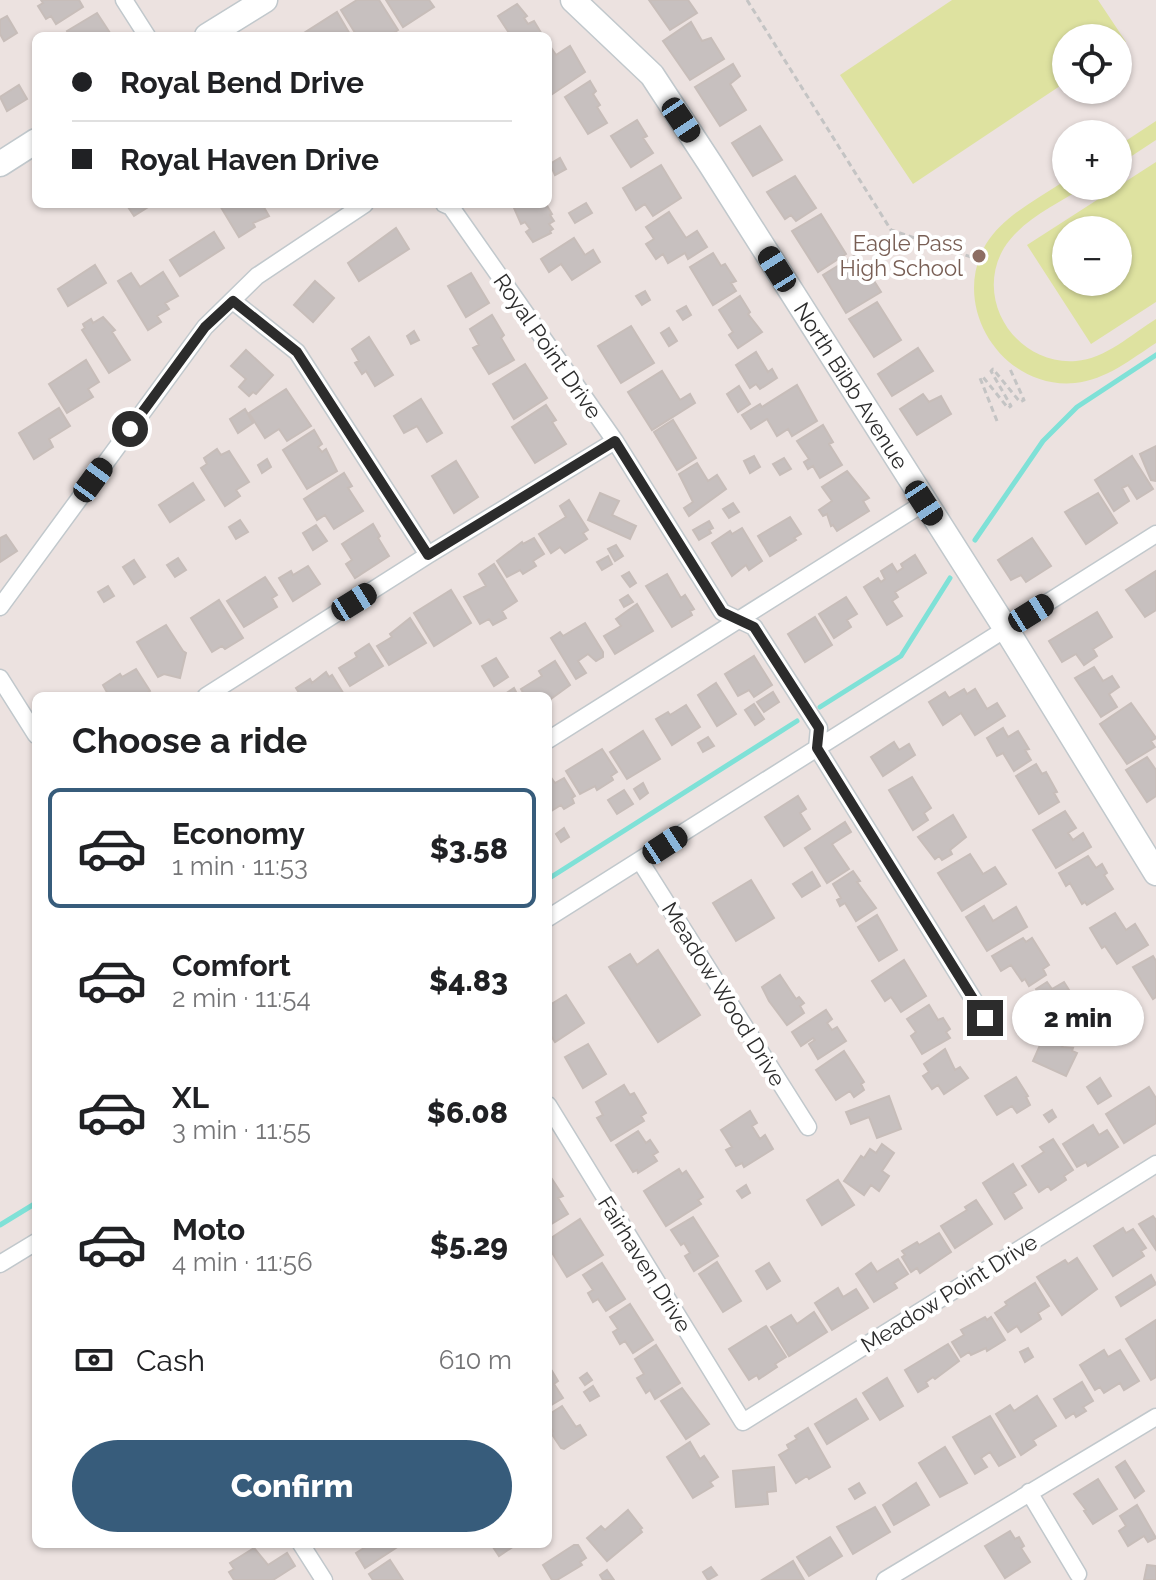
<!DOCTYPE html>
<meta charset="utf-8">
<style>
:root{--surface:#fff;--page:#f6f6f6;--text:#202124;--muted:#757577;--line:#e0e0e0;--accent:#375c7b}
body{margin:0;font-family:Raleway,sans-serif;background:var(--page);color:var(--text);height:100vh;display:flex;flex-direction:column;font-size:30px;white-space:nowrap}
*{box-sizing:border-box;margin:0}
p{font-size:26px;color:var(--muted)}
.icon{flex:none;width:44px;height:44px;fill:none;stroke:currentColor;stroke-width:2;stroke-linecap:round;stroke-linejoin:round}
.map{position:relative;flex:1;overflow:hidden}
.sheet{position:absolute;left:32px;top:692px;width:520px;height:856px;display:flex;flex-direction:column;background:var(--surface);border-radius:12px;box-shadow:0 2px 6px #0004}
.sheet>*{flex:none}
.top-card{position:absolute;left:32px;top:32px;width:520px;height:176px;border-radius:12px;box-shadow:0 2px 6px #0004;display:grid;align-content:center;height:176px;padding:0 40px;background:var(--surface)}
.fabs{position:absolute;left:1052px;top:24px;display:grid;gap:16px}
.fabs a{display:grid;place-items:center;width:80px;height:80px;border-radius:50%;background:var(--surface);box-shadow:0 2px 6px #0004;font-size:40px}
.end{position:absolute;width:36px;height:36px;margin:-18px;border:10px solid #2c2c2c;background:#fff;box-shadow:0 0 0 4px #fff}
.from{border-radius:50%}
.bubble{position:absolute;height:56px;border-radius:28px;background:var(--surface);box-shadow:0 2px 6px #0004;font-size:26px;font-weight:800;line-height:56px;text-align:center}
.car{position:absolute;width:24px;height:48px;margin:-24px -12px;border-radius:10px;box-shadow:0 0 6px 2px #0007;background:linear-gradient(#222 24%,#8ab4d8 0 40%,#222 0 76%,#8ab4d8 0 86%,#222 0)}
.top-card b{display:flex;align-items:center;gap:28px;height:76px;font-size:30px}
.top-card b+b{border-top:2px solid var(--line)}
.top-card i{width:20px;height:20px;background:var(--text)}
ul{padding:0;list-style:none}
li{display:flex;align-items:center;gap:24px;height:120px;margin:0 16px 12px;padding:0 24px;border:4px solid transparent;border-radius:12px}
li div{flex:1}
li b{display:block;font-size:30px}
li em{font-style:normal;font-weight:800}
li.current{border-color:var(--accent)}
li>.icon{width:72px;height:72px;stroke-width:1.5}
h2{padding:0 40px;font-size:36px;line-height:96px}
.pay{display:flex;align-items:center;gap:20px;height:88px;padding:0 40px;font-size:30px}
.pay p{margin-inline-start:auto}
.button{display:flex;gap:16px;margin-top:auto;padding:16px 40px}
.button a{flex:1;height:92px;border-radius:48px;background:var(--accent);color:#fff;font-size:32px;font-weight:800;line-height:92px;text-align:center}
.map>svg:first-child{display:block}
.pitch{fill:#dee2a0;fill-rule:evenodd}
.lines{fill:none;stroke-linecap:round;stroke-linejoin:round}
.stream{stroke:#7fe1d7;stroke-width:5}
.building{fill:#c7c0bf;stroke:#c7bdb9;stroke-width:2}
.street-casing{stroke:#c1c8cc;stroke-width:19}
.secondary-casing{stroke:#c1c8cc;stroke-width:27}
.path{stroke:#c4c4c4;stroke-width:3;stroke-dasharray:6 4;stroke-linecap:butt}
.street{stroke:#fff;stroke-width:16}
.secondary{stroke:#fff;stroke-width:24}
.route{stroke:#2c2c2c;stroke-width:10}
.education-dot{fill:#8d6e63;stroke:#fff;stroke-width:3}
.labels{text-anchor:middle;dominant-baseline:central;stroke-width:8;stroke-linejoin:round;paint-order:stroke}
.education-label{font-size:22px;fill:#785e54;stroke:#fff;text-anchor:end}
.street-label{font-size:22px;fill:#2c2c2c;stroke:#fff}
</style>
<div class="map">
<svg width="1156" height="1580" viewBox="0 0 1156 1580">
<rect width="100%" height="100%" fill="#ece2e0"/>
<path class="pitch" d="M952 0H1098L1126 42 1118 47V38H1066V82L913 184 840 75Z
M1156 121V140L1118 165V146Z
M1156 162V302L1091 344 1027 245ZM1066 230H1118V282H1066Z
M1066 180V186H1086C1059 203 1021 220 1004 248 973 300 1017 366 1076 361 1105 359 1132 334 1156 319V343C1131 359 1106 380 1075 383 1003 390 949 307 986 244 1004 215 1038 199 1066 180Z"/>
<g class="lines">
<path class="stream" d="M975 540 1043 441 1077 407 1156 355
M820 707 901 656 950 578
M548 879 797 721
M0 1225 36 1203"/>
</g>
<path class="building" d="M41 0H79L83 7 56 24 51 16 46 19 38 6 43 3Z
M357 0H379L398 30 389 36 385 33 381 36H357L341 10Z
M386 0H429L434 7 403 27Z
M649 0H688L697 13 670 30Z
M517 4 527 16 524 18 528 24 534 21 543 36H517L515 34 511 36 498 16Z
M337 12 351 36H307L304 33Z
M97 13 112 36H70L67 31Z
M7 16 17 33 4 41 0 34V20Z
M691 22 702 41 711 38 724 59 690 80 663 41Z
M550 46 556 55 570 46 585 72 551 95 548 94Z
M733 64 740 76 730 84 746 110 720 126 695 87Z
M590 81 596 91 593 94 600 105 597 107 607 123 588 134 565 97Z
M19 85 27 99 7 111 0 97Z
M637 120 647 136 643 138 653 153 631 167 611 136Z
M760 126 782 160 753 176 732 143Z
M560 158 566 169 555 175 550 164Z
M661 165 681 198 653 216 645 204 636 210 623 188Z
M795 176 816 208 796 221 791 215 785 219 767 192Z
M586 203 592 213 575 223 569 213Z
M126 204H153L134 216Z
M219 204H262L269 216 253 223 255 227 239 237Z
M521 204H546L552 214 550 215 554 221 549 224 553 229 550 231 551 233 533 242 526 232 530 229 525 222 521 224 514 208Z
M669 212 686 238 697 231 707 247 688 259 685 253 668 263 663 254 656 259 646 244 654 239 646 227Z
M821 214 846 254 818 272 792 231Z
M396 228 409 249 359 281 348 263Z
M214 232 224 248 180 276 170 260Z
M574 238 585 255 593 250 600 262 572 280 561 264 549 272 541 259Z
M713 253 721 266 725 264 736 281 731 283 736 291 713 305 690 267Z
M857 254 881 292 846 313 823 275Z
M95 265 106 283 68 306 58 289Z
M163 272 178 296 165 303 169 309 157 316 161 322 148 330 118 281 131 273 140 287Z
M471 273 489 303 466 317 448 286Z
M315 281 334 298 313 322 294 305Z
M645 291 650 300 642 305 636 296Z
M740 296 750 312 748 314 762 332 738 348 729 335 733 332 719 310Z
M877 302 901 340 874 357 849 319Z
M686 306 691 315 683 320 677 311Z
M492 315 504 335 501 338 514 360 489 374 473 348 479 345 470 329Z
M103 317 115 330 112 332 130 360 109 373 82 330 85 328 83 324 91 319 93 323Z
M631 326 654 363 621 383 598 346Z
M669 328 677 341 669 346 661 333Z
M414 331 419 340 411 344 407 336Z
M369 337 393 375 375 386 366 371 362 374 355 363 359 361 352 349Z
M918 348 933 371 892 396 878 374Z
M246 350 273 375 256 394 253 392 249 396 239 387 246 379 231 366Z
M756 352 768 372 772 369 777 378 760 389 756 384 750 388 736 365Z
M86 360 99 382 88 389 93 397 67 413 49 384Z
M525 364 547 398 514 419 493 384Z
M662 371 680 400 690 394 695 403 652 430 628 392Z
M797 385 817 421 792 436 788 429 777 436 767 419 751 429 742 415 760 404 762 407Z
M739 386 750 404 738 412 727 394Z
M286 389 311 426 287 441 279 429 265 438 249 413Z
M923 394 929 402 941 396 951 414 917 435 900 409Z
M421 399 442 433 427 442 417 426 404 433 394 416Z
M546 405 556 420 552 422 566 444 535 463 512 427Z
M59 408 70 426 49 439 53 447 34 459 19 433Z
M245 409 253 423 238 433 230 419Z
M673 420 696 458 677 470 654 432Z
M823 425 833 442 829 444 842 465 820 478 813 466 808 469 804 462 809 459 797 441Z
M314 430 322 444 318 447 322 452 326 449 337 471 307 489 283 450Z
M1156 446V481L1151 480 1140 454Z
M217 449 221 455 229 451 249 482 236 490 240 496 225 506 201 468 207 464 204 458Z
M754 456 760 467 750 473 744 461Z
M1132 456 1153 489 1137 499 1128 485 1122 488 1129 501 1114 511 1095 480Z
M784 458 791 469 780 475 773 464Z
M267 459 271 467 262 473 258 465Z
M456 461 478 497 454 513 432 476Z
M697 463 708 481 717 475 726 489 689 516 684 508 693 502 679 474Z
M847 471 869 498 863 501 869 511 837 531 833 525 831 526 827 514 823 516 819 510 832 501 822 487Z
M344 473 352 486 348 488 363 511 334 529 325 515 317 520 304 499Z
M193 483 204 500 170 522 159 505Z
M600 493 619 501 612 515 636 526 630 539 588 520Z
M1098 493 1117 523 1086 544 1065 512Z
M569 500 588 530 583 533 587 539 565 553 560 547 551 553 539 534 566 517 560 506Z
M733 503 739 512 729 518 723 509Z
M790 517 801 534 794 538 796 540 770 556 758 536Z
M240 520 248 532 236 539 229 527Z
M709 521 713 528 709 530 711 533 699 540 693 530Z
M373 524 380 536 378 538 389 556 355 578 346 564 352 560 342 544Z
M316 525 327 541 313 550 303 533Z
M742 528 762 561 749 570 746 565 732 576 712 543 730 531 732 534Z
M6 535 17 551 0 562V538Z
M534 538 544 554 533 561 536 566 523 574 520 570 507 577 497 561 522 542 523 544Z
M1032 538 1051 566 1026 582 1021 575 1011 580 998 560Z
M616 545 623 556 615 561 608 549Z
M915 555 926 573 895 592 898 597 892 601 902 616 887 625 864 587 878 578 881 582 885 579 881 571 892 564 897 572 903 568 901 564Z
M608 556 612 564 602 570 597 562Z
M178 558 186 570 175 577 167 565Z
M134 560 145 577 134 584 123 567Z
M494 564 517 601 502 611 506 618 493 625 489 619 480 624 464 597 486 586 479 574Z
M308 566 320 584 293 601 279 578 291 571 293 575Z
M1156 571V610L1145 617 1126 590Z
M629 572 636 583 630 587 622 576Z
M667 574 681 598 685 595 694 609 690 611 692 615 672 627 646 586Z
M265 577 277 595 272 598 277 607 244 627 227 601Z
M108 586 114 596 104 602 98 592Z
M451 590 471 623 434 646 414 613Z
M628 595 633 602 624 607 620 600Z
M846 597 857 614 847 620 851 627 834 638 819 614Z
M219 600 243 638 225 649 222 646 212 652 191 618Z
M637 604 653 631 615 654 604 636 621 626 616 619Z
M1097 612 1112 637 1093 649 1097 656 1084 665 1076 654 1062 662 1049 641Z
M815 617 832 645 805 662 788 634Z
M410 618 426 643 389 665 377 646 392 637 390 634Z
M585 623 603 652V657L596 661 588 654 578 661 586 673 576 679 551 638 560 632 563 636Z
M166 625 183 651 186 653 180 678 164 674 158 677 137 642Z
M369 644 383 666 350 686 339 668 357 657 355 653Z
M754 656 772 685 754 697 749 690 738 696 725 674Z
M496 658 508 677 494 686 482 666Z
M555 661 570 685 548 701V696H525L521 689 542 676 539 671Z
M1094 667 1103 681 1112 676 1119 687 1109 694 1117 707 1101 717 1075 678Z
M136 669 150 691 142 696H109L103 685 120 674 122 677Z
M326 672 329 677 332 675 345 696H301L296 688 310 679 312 683Z
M716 683 736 714 717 726 698 695Z
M514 688 518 696H502Z
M964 689 967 694 975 689 987 709 997 703 1005 716 975 735 961 713 943 725 929 702 945 692 949 698Z
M773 692 779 702 764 712 757 702Z
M1131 703 1156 738 1151 741 1155 747 1127 764 1100 724Z
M754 704 764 719 755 725 745 710Z
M686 705 700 727 672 745 656 719 668 712 670 715Z
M1003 728 1008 737 1018 731 1029 749 1025 750 1031 760 1014 771 1003 753 997 756 987 738Z
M643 731 660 759 627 779 610 752Z
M708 737 714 746 703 752 698 743Z
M894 742 899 750 909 744 915 755 883 776 871 757Z
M602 749 617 772 611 776 613 780 597 790 595 786 580 794 566 771Z
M1147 757 1156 770V796L1147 802 1126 770Z
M1036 764 1042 774 1046 772 1057 792 1054 793 1059 802 1039 814 1016 776Z
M912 777 931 808 924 813 928 820 913 830 889 790Z
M564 778 575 796 572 798 574 803 564 809 561 805 548 813V782L552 779 555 783Z
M643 783 648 793 640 799 634 789Z
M624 790 633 804 617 814 608 800Z
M798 796 806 809 800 813 810 829 784 846 765 817Z
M1065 811 1076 828 1068 833 1073 840 1083 833 1091 847 1056 868 1033 830Z
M953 815 966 837 950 850 952 854 942 860 939 856 935 859 918 837Z
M845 822 851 832 832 844 849 869 827 883 805 848Z
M564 828 569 837 561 842 556 834Z
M970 854 983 874 995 867 1006 884 962 911 938 873Z
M1088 856 1096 868 1102 864 1107 873 1104 875 1113 889 1087 905 1085 902 1082 904 1070 883 1066 886 1059 873Z
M853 871 860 881 857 882 876 908 856 921 845 903 840 906 837 900 841 898 833 884Z
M812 872 820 886 802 897 793 884Z
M751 880 774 918 736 941 713 903Z
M984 906 993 921 1016 907 1027 927 987 951 966 917Z
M1115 913 1126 930 1135 924 1148 945 1117 964 1105 946 1102 948 1090 928Z
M877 915 897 950 879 961 858 927Z
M1023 938 1026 942 1032 938 1049 965 1043 969 1046 975 1029 986 1025 979 1022 981 1011 965 1001 971 992 956Z
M658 950 700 1015 658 1042 609 967 630 954 637 965Z
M1153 956 1156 961V997L1153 999 1133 967Z
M904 960 926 996 901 1012 891 997 885 1001 872 981Z
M780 975 796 999 799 997 804 1003 800 1006 804 1013 787 1025 769 1001 762 987Z
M1047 982 1052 989 1064 982 1083 1012 1055 1029 1044 1012 1039 1014 1032 1002 1040 997 1036 989Z
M566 995 584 1023 555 1042 551 1036 548 1038V1006Z
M929 1005 938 1020 943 1018 950 1029 946 1032 950 1038 922 1054 911 1036 916 1032 907 1019Z
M826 1010 832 1019 827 1023 832 1030 837 1027 846 1041 818 1059 809 1044 815 1040 813 1038 801 1046 792 1032Z
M1044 1036 1063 1045 1062 1047 1073 1048 1072 1051 1077 1053 1066 1076 1033 1061Z
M588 1044 606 1074 583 1088 565 1057Z
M945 1049 955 1070 960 1067 968 1078 944 1094 938 1085 932 1089 923 1076 929 1072 924 1064Z
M844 1051 864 1082 861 1084 864 1090 854 1097 850 1091 836 1100 816 1070Z
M1016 1077 1028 1096 1026 1097 1030 1105 1017 1113 1012 1106 997 1115 985 1096Z
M1100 1078 1111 1096 1098 1104 1087 1087Z
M624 1085 630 1095 634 1093 646 1113 641 1116 644 1121 611 1141 597 1118 603 1115 596 1102Z
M1149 1087 1156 1098V1123L1124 1143 1106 1114Z
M889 1096 901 1129 877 1138 869 1117 851 1124 846 1112Z
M1052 1110 1056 1117 1049 1122 1044 1115Z
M750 1111 757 1123 752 1126 760 1139 765 1135 773 1149 744 1167 742 1163 736 1166 726 1150 732 1147 721 1130Z
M1093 1125 1099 1135 1107 1130 1118 1147 1088 1166 1086 1162 1077 1167 1063 1144Z
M638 1131 646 1143 650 1140 658 1152 653 1155 657 1161 638 1173 637 1170 633 1172 616 1145Z
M1053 1139 1073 1170 1064 1176 1066 1180 1051 1190 1048 1186 1039 1192 1022 1166 1044 1152 1040 1147Z
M882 1144 894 1153 882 1171 889 1176 879 1191 871 1185 864 1195 844 1181 861 1156 864 1158 870 1149 876 1153Z
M1013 1164 1026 1185 1013 1193 1022 1208 1005 1219 983 1183Z
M679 1169 682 1174 686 1171 703 1197 698 1200 701 1204 666 1226 644 1191Z
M552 1179 563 1196 558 1198 568 1214 548 1226V1181Z
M838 1180 854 1205 822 1225 807 1200Z
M746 1185 750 1193 742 1198 737 1191Z
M976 1200 992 1224 955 1248 941 1226 967 1210 965 1207Z
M1153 1216 1156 1220V1250L1139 1224Z
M693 1217 718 1256 694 1271 685 1256 690 1253 684 1243 681 1245 671 1230Z
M580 1219 603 1255 567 1277 548 1246V1240Z
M1123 1228 1126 1233 1133 1229 1146 1248 1141 1251 1144 1256 1113 1276 1094 1246Z
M939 1233 951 1252 920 1273 917 1268 911 1272 902 1257 905 1255 902 1251 917 1242 919 1245Z
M1077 1258 1097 1289 1062 1315 1037 1277 1065 1260 1068 1264Z
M898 1259 908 1274 894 1283 897 1288 874 1302 856 1274 871 1263 877 1272Z
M717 1262 741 1301 723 1312 699 1274Z
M602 1263 625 1299 606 1311 598 1299 593 1302 588 1293 593 1290 583 1275Z
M769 1263 780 1281 767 1289 756 1271Z
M1151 1275 1156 1284 1121 1306 1116 1297Z
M1035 1283 1049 1306 1038 1313 1041 1319 1021 1332 1017 1326 1008 1332 995 1313 1007 1305 1005 1302Z
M838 1288 843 1297 856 1289 868 1308 832 1330 815 1303Z
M630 1304 653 1340 633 1353 625 1341 620 1344 613 1332 618 1329 610 1317Z
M814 1312 827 1332 789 1356 771 1327 791 1315 797 1324Z
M985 1317 987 1320 991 1317 1005 1340 987 1351 986 1348 971 1355 969 1352 961 1357 952 1342 964 1335 961 1330Z
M1156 1320V1377L1151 1380 1126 1339Z
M766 1326 786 1357 775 1364 777 1367 759 1379 757 1375 749 1380 729 1349Z
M948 1344 959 1361 935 1379 933 1377 926 1382 928 1386 918 1392 905 1370Z
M656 1345 680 1383 655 1399 650 1390 646 1393 637 1378 644 1374 635 1359Z
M1028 1348 1033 1357 1025 1362 1020 1352Z
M1104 1350 1108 1357 1120 1350 1139 1381 1124 1390 1120 1383 1104 1393 1100 1387 1095 1390 1080 1365Z
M552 1371 558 1381 554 1384 563 1398 548 1407V1374Z
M587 1373 592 1380 585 1385 580 1378Z
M887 1378 903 1406 880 1420 863 1393Z
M1082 1382 1093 1401 1083 1407 1086 1411 1076 1417 1074 1413 1066 1418 1054 1399Z
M593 1386 599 1396 590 1401 584 1392Z
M682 1388 709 1424 686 1439 661 1401Z
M1037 1396 1056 1426 1033 1440 1036 1445 1021 1455 996 1414 1010 1405 1014 1411Z
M856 1399 868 1419 827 1444 815 1424Z
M562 1406 576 1427 580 1425 586 1435 564 1449 561 1448 551 1433 553 1431 548 1423V1415Z
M990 1416 1015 1457 999 1466 990 1452 981 1458 987 1467 975 1474 953 1437Z
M808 1428 830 1467 809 1479 807 1476 796 1483 779 1455 789 1449 787 1445 797 1439 795 1436Z
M690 1442 700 1459 704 1456 718 1477 710 1482 713 1486 693 1498 667 1457Z
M945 1447 967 1483 940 1497 919 1463Z
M1125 1461 1144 1491 1135 1498 1116 1467Z
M774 1467 776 1491 767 1492 768 1504 736 1507 733 1471Z
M1098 1479 1117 1509 1093 1524 1084 1511 1086 1510 1074 1494Z
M859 1483 865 1493 855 1499 849 1489Z
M916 1483 929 1505 894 1525 883 1505Z
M1137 1505 1156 1538 1148 1542 1144 1536 1128 1546 1119 1531 1126 1526 1120 1516Z
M875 1507 890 1532 853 1554 837 1527Z
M628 1510 642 1528 640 1529 642 1532 607 1561 587 1538 601 1526 605 1530Z
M1010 1531 1015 1539 1019 1537 1024 1546 1021 1548 1030 1562 1005 1578 985 1546Z
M830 1537 842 1556 809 1576 797 1557Z
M366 1544H398L399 1546 365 1568 356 1553 367 1546Z
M491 1544H517L499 1556Z
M574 1545H578L586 1558 580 1562 582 1565 557 1580H552L543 1565Z
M254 1548 268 1565 287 1553 295 1566 273 1580H234L229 1572 234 1569 230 1563Z
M390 1560 403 1580H373L369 1574Z
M793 1561 804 1580H762Z
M1147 1565 1156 1566V1580H1144Z
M711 1567 717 1575 708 1580 703 1572Z
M607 1570 614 1580H603L600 1575Z"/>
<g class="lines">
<defs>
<path id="street" d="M124 0 147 36
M444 204 451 207 615 441 722 612 754 627 819 728 817 748 985 1018
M233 301 297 352 428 555
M0 607 205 327 257 276 365 204
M0 678 36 735
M206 696 428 555 615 441
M548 740 924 503
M640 861 808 1127
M548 918 1156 534
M548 1105 743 1422 1156 1164
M0 1264 36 1242
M1029 1492 1078 1574
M301 1544 324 1580
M885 1580 1156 1417"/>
<g id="secondary">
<path id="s1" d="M573 0 652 75 711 165 1006 629 1156 873"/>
<path d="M207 36 265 0"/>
<path d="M0 164 36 141"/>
</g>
</defs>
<use href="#street" class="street-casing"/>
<use href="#secondary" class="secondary-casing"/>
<path class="path" d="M747 0 891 230 980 260
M997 421 980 378 983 377 1008 408 1011 406 991 371 993 369 1020 402 1024 400 1010 369"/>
<use href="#street" class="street"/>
<use href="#secondary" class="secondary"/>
</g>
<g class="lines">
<path class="route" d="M130 429 205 327 233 301 297 352 428 555 615 441 722 612 754 627 819 728 817 748 985 1018"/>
</g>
<circle class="education-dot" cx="979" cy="256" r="8"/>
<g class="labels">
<g class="education-label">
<text x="963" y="243">Eagle Pass<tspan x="963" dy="25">High School</tspan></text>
</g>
<g class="street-label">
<text transform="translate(548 346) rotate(55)">Royal Point Drive</text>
<text stroke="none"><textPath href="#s1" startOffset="478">North Bibb Avenue</textPath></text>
<text transform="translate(724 994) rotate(58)">Meadow Wood Drive</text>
<text transform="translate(645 1264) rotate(58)">Fairhaven Drive</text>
<text transform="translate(949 1293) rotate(-32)">Meadow Point Drive</text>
</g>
</g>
</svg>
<div class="fabs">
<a><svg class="icon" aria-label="locate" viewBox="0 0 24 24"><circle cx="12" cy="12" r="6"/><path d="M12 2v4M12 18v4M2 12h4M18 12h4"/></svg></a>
<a>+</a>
<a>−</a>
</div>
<i class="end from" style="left:130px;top:429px"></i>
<i class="end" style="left:985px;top:1018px"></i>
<div class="bubble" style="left:1012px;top:990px;width:132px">2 min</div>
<i class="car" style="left:681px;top:120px;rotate:146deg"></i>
<i class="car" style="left:777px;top:269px;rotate:328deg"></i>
<i class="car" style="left:93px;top:480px;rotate:36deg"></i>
<i class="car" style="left:924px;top:503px;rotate:147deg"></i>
<i class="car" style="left:354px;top:602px;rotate:58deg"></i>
<i class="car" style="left:1031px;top:613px;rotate:58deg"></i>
<i class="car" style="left:665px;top:845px;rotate:57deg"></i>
<div class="top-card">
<b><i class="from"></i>Royal Bend Drive</b>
<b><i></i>Royal Haven Drive</b>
</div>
<section class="sheet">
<h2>Choose a ride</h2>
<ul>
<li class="current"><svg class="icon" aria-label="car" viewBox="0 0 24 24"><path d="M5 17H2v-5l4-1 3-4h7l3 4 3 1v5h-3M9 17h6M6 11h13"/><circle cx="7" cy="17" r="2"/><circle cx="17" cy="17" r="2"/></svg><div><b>Economy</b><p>1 min · 11:53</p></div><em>$3.58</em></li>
<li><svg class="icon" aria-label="car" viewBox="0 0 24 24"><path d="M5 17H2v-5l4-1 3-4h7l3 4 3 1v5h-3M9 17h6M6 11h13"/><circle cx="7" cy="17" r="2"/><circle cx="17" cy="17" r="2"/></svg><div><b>Comfort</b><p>2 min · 11:54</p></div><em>$4.83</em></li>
<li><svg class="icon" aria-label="car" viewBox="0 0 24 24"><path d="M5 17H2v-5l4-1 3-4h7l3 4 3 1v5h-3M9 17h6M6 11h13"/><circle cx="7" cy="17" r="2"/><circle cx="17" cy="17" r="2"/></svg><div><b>XL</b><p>3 min · 11:55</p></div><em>$6.08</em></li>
<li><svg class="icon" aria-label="car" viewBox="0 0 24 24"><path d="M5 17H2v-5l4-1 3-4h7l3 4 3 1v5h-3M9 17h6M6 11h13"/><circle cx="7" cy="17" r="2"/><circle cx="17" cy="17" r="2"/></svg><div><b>Moto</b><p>4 min · 11:56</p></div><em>$5.29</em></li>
</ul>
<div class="pay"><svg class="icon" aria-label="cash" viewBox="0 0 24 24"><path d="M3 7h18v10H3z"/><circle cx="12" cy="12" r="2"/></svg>Cash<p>610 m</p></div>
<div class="button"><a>Confirm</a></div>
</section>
</div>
